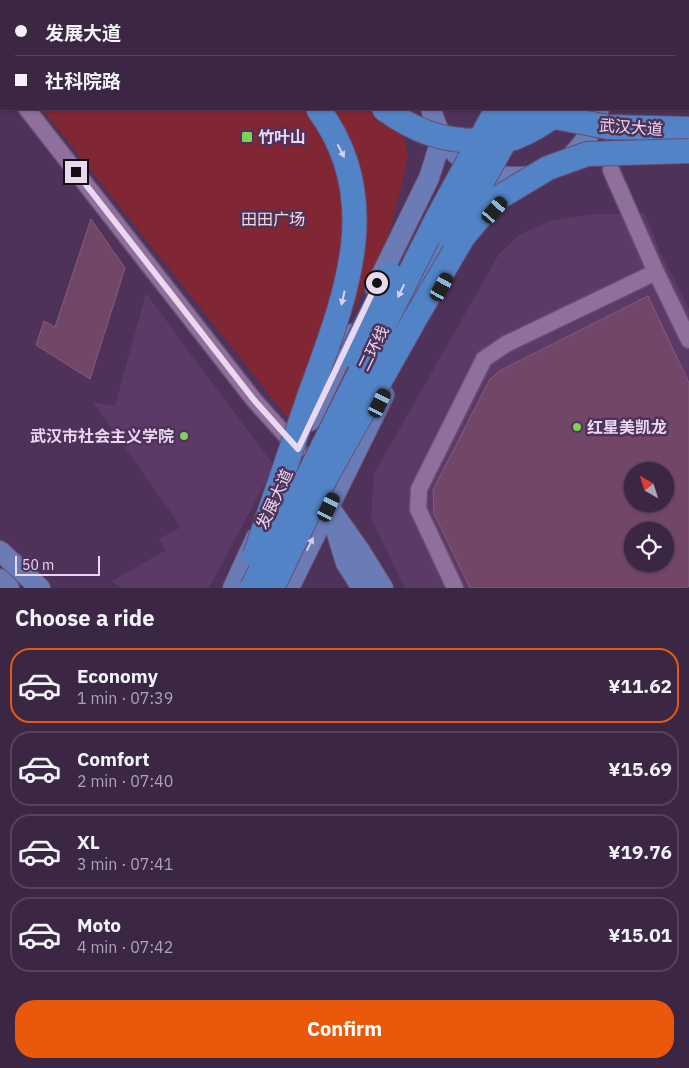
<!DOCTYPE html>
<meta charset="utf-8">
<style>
:root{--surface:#3b2644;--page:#46324f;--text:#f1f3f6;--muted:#aca5b2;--line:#54435d;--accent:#ea580c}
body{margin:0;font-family:"IBM Plex Sans","Noto Sans SC",sans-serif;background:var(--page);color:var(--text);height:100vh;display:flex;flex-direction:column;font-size:19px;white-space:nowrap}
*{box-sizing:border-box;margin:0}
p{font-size:16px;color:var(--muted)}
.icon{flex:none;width:28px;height:28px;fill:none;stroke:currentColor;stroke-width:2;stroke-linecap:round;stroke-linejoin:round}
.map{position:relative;height:588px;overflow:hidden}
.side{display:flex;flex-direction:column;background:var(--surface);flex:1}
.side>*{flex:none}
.banner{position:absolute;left:0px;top:0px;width:690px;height:110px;box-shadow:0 1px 4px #0004,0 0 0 1px var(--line);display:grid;align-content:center;height:110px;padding:0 15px;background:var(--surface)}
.needle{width:32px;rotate:321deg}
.tools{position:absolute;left:624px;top:462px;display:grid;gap:10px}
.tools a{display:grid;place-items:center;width:50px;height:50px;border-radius:50%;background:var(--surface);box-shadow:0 1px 4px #0004,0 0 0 1px var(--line);font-size:25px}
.scale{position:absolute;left:15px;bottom:12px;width:85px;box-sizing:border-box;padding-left:5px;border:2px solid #e9d8f0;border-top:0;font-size:14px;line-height:18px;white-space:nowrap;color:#e9d8f0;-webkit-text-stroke:4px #4f325a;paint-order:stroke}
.end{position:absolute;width:22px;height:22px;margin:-11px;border:6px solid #e9d8f0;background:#111;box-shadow:0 0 0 2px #111}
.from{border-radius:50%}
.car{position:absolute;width:15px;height:30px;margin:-15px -8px;border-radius:6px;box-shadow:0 0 4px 1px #0007;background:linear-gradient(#222 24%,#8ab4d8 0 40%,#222 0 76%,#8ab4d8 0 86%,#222 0)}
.banner b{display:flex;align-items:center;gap:18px;height:48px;font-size:19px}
.banner b+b{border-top:1px solid var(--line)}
.banner i{width:12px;height:12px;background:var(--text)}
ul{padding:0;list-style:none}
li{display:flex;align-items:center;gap:15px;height:75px;margin:0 10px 8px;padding:0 5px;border:2px solid var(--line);border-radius:20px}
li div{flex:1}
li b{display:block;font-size:19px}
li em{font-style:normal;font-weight:800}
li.current{border-color:var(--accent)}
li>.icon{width:45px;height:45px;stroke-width:1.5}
h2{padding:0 15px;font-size:22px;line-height:60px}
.action{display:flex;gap:10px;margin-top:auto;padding:10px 15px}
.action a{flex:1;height:58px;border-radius:20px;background:var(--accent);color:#fff;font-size:20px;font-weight:800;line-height:58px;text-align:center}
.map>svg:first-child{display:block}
.built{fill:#5c3a68;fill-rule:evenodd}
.green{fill:#812633}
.building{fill:#724667;stroke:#875a7b;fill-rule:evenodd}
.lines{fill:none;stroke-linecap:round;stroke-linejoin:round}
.minor-casing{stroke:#674e70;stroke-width:19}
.major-casing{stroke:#674e70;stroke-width:22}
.highway-casing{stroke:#674e70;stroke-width:26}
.minor{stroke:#8f6f9b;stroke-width:16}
.major{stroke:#6a7bb5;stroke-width:20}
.highway{stroke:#5283c6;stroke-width:24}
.rail-casing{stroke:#bba7c3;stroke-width:5}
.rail{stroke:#4f325a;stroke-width:3;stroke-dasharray:9;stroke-linecap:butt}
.highway-bridge-casing{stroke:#674e70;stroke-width:26;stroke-linecap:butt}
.highway-bridge{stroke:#5283c6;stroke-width:24}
.oneway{fill:#dad0ec}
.oneway2{fill:#d6cae7}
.route{stroke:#e9d8f0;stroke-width:6}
.poi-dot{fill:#7ed153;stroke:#4f325a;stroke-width:2}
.labels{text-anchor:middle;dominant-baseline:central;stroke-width:5;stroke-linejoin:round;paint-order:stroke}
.street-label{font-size:16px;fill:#e9d8f0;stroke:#4f325a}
.poi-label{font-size:16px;font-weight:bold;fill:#e9d8f0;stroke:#4f325a;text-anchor:start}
.park-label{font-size:16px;fill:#f6d8d8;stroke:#4f325a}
</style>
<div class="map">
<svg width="689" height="588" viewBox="0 0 689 588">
<rect width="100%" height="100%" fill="#4f325a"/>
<path class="built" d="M598 214H645L660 252 689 309V588H405L371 519 374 474 499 254 519 235 552 220ZM632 471H665V504H632ZM632 531H665V564H632Z
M146 293 274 466 209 588H121L112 581 166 550 159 539 181 527 93 402 115 406Z"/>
<path class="green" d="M42 109H387L398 121 408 153 402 185 388 237 297 429Z"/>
<path class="building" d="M91 219 125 268 90 379 36 345 44 321 55 327Z
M648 296 689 383V586L685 588H470L434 514 433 490 490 379 501 370ZM632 471H665V504H632ZM632 531H665V564H632Z"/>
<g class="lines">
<defs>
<path id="minor" d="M20 1 21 0
M0 29 1 27
M27 109 254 400 298 449
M611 170 656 272 689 340
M455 588 418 509 419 489 484 359 506 344 656 272"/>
<path id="major" d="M256 0 258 1
M511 1 513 0
M431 109C443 157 486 185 535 175
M566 161C583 147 594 129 599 109
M375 288 429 178 442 137
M310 421 352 334
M0 551 40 588
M0 579 9 588
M233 588 256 538
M289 588 384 395
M362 588 346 563 329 507 360 551 383 588"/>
<path id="highway" d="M215 0 216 1
M239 0 241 1
M280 0 282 1
M320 0 322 1
M379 0 380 1
M535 1 536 0
M567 1 568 0
M602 1 603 0
M622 1 623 0
M689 90V89
M608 127 689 129
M410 307 446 235"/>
</defs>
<use href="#minor" class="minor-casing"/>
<use href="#major" class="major-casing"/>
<use href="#highway" class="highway-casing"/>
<use href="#minor" class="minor"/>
<use href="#major" class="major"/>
<use href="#highway" class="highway"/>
<defs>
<path id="rail" d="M52 1 53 0
M66 1 67 0
M0 73 1 71
M0 94 1 92"/>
</defs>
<use href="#rail" class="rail-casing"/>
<use href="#rail" class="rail"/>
<defs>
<path id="highway-bridge" d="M384 109C415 131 441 141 480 141 490 141 504 141 514 138 532 131 549 120 563 109
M544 115 608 127
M447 234 473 197 523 109
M351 355 391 275
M255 555C273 503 290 452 308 400 342 304 388 202 318 109
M252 588 438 217 497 109
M272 588 326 477 416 317 463 237 493 201 548 168 587 154 689 151"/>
</defs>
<use href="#highway-bridge" class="highway-bridge-casing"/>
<use href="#highway-bridge" class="highway-bridge"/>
</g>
<defs><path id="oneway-solid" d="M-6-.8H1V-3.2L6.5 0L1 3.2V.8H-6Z" transform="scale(1.25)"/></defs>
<g class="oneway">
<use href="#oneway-solid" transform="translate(341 151) rotate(63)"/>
<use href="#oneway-solid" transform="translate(401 291) rotate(116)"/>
<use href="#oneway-solid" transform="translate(343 298) rotate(103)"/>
</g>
<use class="oneway2" href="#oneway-solid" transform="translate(310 544) rotate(-64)"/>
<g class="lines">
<path class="route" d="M76 172 254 400 298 449 377 283"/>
</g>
<g class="poi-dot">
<rect x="241" y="131" width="12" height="12" rx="2.5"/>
<circle cx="577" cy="427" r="5"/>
<circle cx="184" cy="436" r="5"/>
</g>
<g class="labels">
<g class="street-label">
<text transform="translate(631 127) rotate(4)">武汉大道</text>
<text transform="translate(373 348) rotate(-64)">二环线</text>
<text transform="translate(274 499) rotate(-65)">发展大道</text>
</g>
<g class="poi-label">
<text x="258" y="137">竹叶山</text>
<text x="587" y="427">红星美凯龙</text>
<text x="174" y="436" text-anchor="end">武汉市社会主义学院</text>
</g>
<g class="park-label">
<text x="273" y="219">田田广场</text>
</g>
</g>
</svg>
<div class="tools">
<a><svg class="needle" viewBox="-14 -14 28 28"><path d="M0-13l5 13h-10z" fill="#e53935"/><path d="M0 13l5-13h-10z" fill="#aca5b2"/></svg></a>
<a><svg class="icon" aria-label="locate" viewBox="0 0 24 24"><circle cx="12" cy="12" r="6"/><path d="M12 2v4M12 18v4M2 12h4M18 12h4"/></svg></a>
</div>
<div class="scale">50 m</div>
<i class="end from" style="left:377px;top:283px"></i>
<i class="end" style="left:76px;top:172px"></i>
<i class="car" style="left:495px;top:210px;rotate:41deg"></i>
<i class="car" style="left:442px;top:287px;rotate:29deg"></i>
<i class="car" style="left:380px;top:403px;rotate:26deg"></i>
<i class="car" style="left:329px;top:507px;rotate:26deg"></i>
<div class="banner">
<b><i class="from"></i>发展大道</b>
<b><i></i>社科院路</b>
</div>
</div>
<section class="side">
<h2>Choose a ride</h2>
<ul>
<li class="current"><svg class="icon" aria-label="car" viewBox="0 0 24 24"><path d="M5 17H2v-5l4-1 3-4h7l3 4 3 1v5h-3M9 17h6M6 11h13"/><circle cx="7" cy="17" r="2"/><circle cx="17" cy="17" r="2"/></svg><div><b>Economy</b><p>1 min · 07:39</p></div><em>¥11.62</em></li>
<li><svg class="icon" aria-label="car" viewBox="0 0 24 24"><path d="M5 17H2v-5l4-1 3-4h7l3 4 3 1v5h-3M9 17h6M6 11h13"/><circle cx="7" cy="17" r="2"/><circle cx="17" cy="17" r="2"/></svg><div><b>Comfort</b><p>2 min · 07:40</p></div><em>¥15.69</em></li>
<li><svg class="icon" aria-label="car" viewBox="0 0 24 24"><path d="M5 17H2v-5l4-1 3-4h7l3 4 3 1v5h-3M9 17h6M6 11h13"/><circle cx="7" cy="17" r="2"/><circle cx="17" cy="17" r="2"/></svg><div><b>XL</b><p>3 min · 07:41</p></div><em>¥19.76</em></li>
<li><svg class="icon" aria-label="car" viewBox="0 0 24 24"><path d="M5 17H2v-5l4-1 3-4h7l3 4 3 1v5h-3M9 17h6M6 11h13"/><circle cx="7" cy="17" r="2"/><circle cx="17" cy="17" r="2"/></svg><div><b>Moto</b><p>4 min · 07:42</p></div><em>¥15.01</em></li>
</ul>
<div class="action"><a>Confirm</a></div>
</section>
